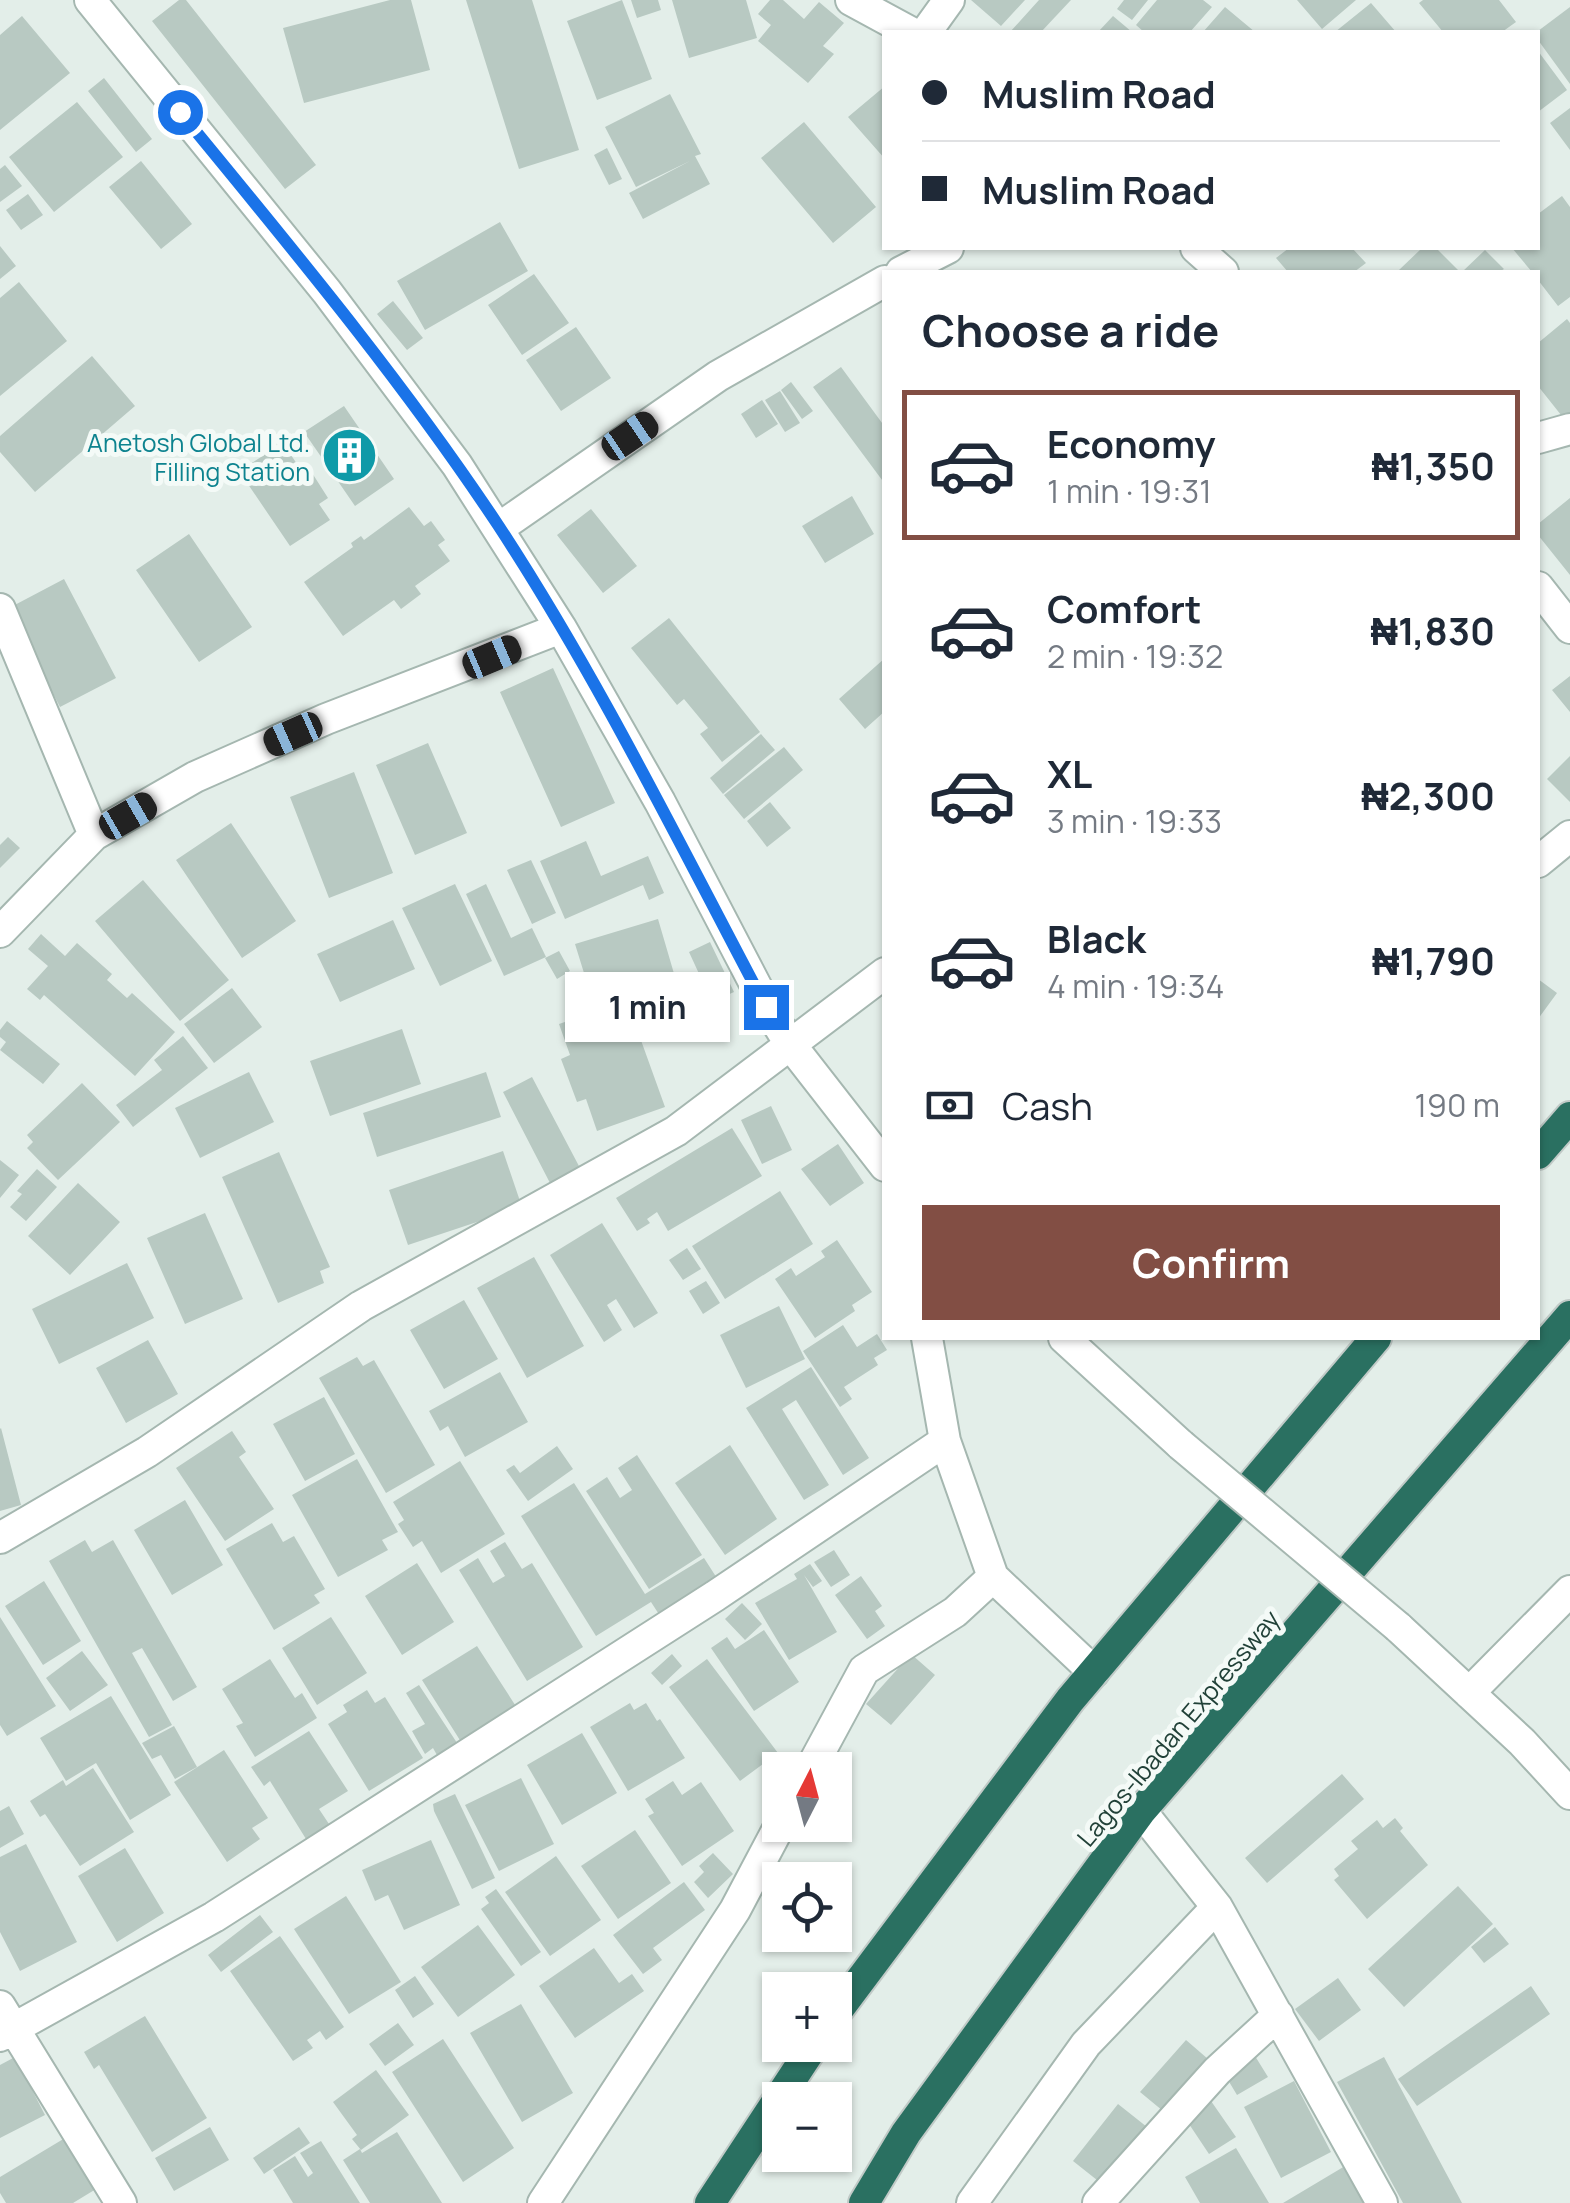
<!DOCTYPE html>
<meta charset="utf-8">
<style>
:root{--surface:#fff;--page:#f2f2f3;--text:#1f2937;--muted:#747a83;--line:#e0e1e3;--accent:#824e44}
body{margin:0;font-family:Manrope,sans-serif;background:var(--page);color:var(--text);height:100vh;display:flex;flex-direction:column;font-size:38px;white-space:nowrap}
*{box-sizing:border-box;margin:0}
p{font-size:32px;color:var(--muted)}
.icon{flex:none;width:55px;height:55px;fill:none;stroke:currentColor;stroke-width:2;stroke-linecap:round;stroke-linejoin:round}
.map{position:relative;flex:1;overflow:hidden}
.panel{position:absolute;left:882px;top:270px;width:658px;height:1070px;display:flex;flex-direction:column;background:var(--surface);border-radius:0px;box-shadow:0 2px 8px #0004}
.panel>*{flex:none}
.guide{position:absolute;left:882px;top:30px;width:658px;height:220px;border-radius:0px;box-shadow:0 2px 8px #0004;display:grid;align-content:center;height:220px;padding:0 40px;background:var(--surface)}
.needle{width:65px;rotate:6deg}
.controls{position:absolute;left:762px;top:1752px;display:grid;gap:20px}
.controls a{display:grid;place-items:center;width:90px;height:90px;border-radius:0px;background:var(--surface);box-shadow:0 2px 8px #0004;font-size:50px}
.end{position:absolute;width:45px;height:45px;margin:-22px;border:12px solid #1a73e8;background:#fff;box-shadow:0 0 0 5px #fff}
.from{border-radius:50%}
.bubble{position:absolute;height:70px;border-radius:0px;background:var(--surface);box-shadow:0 2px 8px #0004;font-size:32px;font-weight:700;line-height:70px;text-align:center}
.car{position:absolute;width:30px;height:60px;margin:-30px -15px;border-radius:12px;box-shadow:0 0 8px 2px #0007;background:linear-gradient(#222 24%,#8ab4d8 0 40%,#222 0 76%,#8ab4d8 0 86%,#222 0)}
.guide b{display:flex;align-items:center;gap:35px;height:95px;font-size:38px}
.guide b+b{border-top:2px solid var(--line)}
.guide i{width:25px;height:25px;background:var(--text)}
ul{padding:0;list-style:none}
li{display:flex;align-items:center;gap:30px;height:150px;margin:0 20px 15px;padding:0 20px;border:5px solid transparent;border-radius:0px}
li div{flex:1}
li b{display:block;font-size:38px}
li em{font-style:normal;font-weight:700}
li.on{border-color:var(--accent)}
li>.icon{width:90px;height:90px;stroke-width:1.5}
h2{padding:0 40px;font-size:45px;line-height:120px}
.pay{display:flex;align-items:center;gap:25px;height:110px;padding:0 40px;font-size:38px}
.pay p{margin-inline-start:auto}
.cta{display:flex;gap:20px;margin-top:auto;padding:20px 40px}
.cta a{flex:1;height:115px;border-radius:0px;background:var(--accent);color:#fff;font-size:40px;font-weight:700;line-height:115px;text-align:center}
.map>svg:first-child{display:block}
.building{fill:#b8c9c2}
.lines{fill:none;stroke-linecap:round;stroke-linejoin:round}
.minor-casing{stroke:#a5b7b0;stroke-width:34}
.highway-casing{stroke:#c1cac7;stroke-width:34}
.minor{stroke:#fff;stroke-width:30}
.highway{stroke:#2a7061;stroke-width:30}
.minor-bridge-casing{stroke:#a5b7b0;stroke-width:34;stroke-linecap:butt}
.minor-bridge{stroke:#fff;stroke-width:30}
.route{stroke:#1a73e8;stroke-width:12}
.labels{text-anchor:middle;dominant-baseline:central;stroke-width:10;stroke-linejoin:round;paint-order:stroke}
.culture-label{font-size:25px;fill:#0d838f;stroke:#f4faf7;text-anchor:end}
.street-label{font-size:25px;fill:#214138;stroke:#f4faf7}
</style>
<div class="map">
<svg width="1570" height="2203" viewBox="0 0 1570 2203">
<rect width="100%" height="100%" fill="#e3eee9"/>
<path class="building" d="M179 0H186L316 165 285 189 152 21Z
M390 0H411L430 70 304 103 283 28Z
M466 0H532L579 150 519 169Z
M622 0 652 79 597 100 567 21Z
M631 0H658L661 10 637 18Z
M672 0H746L757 38 689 58Z
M770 0H783L804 19 819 2 844 23 823 46 834 54 808 83 758 41 771 25 758 14Z
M971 0H1025L1001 26Z
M1039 0H1071L1041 32H1010Z
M1124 0H1148L1132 20 1117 9Z
M1157 0H1203L1212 7 1190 32H1144L1136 25Z
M1297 0H1356L1322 29Z
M1423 0H1499L1516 22 1502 32H1443L1419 3Z
M1371 3 1396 32H1335Z
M1225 7 1255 32H1203Z
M1570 7V84L1538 40V31Z
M22 16 70 73 0 130V35Z
M1113 16 1132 32H1098Z
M1538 51 1567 90 1538 112Z
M104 78 152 139 136 152 88 91Z
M885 86V159L848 117Z
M670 94 701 154 695 156 710 184 643 219 629 193 690 161 636 187 605 127Z
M77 102 123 157 54 212 9 157Z
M1570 108V150L1550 123Z
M804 122 876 207 833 243 761 158Z
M607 148 622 179 609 185 594 155Z
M141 161 192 224 161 249 109 187Z
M5 165 22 186 0 202V169Z
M28 194 43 215 21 230 6 210Z
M1562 196 1570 207V297L1558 306 1538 280V272H1532L1512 248H1538V214Z
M500 222 528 271 425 330 397 281Z
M0 246 16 266 0 279Z
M1289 248H1352L1366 263 1354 272H1288L1276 258Z
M1422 248H1436L1460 272H1402L1399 270Z
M1485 250 1504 269 1499 272H1462Z
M534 274 569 323 522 355 488 305Z
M19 282 67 341 0 396V298Z
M393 301 423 338 407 350 377 314Z
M1567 319 1570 323V416L1565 420 1538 386V343Z
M576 327 611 378 561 411 526 360Z
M92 356 135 406 35 492 0 452V436Z
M841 367 885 427V484L813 387Z
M791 382 813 411 802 419 781 390Z
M780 391 800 423 785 432 765 400Z
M762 400 778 424 756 438 741 414Z
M344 406 394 479 355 506 304 432Z
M283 443 301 470 307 465 328 498 319 504 330 520 290 546 239 471Z
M852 496 874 534 825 563 802 526Z
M1570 498V575L1538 535V524Z
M409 507 424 526 431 521 445 540 438 545 450 561 415 586 421 594 401 609 394 600 343 636 304 582 353 547 351 543 361 536 364 540Z
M591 509 637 566 603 593 557 535Z
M189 534 252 627 199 662 136 570Z
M64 579 116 678 60 707 9 608Z
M669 618 760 732 722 762 700 734 708 728 684 699 677 705 631 648Z
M885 658V711L865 729 839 699Z
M553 668 615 803 561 827 500 692Z
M1570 676V712L1552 690Z
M761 734 775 750 723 794 710 778Z
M428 743 467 833 415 855 376 765Z
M784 747 803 770 744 819 724 795Z
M1570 756V802L1547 779Z
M354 772 393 873 329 898 290 797Z
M770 802 791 828 767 847 747 821Z
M231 823 296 921 242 958 176 860Z
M8 837 20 848 0 868V845Z
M586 841 601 876 648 856 664 893 649 900 643 885 565 919 540 861Z
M531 860 556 913 532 924 507 870Z
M143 880 229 980 180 1021 95 921Z
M455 884 492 961 440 986 402 908Z
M486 884 511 938 532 928 546 957 504 976 466 894Z
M658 919 675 977 593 1002 575 944Z
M393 920 415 969 340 1002 317 954Z
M41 934 65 956 77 943 112 974 107 980 127 998 132 993 175 1032 135 1076 44 995 40 1000 27 989 48 966 28 949Z
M710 942 734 992 712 1002 689 952Z
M559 951 570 971 557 979 545 958Z
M1538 979 1557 993 1538 1019Z
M692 986 702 1019 646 1034 637 1001Z
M232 988 262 1027 214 1063 184 1024Z
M632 999 643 1031 638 1032 665 1107 597 1131 586 1099 577 1102 561 1059 570 1055 559 1024Z
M7 1021 60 1064 43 1084 0 1050 6 1042 0 1037V1030Z
M402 1029 421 1084 330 1116 310 1061Z
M183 1036 208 1068 133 1127 116 1105 162 1070 154 1060Z
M249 1072 274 1122 200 1158 175 1108Z
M486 1072 501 1117 377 1157 363 1113Z
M532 1077 580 1168 550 1183 503 1092Z
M82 1083 120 1122 58 1180 27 1148 33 1142 27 1135Z
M771 1106 792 1150 762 1164 741 1120Z
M732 1128 762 1176 668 1231 657 1212 647 1219 650 1223 637 1231 616 1198Z
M838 1144 864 1183 830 1206 801 1169Z
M503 1151 522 1207 408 1245 389 1190Z
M279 1152 330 1267 320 1271 324 1283 278 1303 222 1177Z
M0 1160 19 1175 0 1198Z
M37 1169 57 1187 26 1221 10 1207 22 1194 17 1191Z
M78 1183 120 1222 70 1275 28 1236Z
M780 1191 813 1244 725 1299 692 1246Z
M205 1213 243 1299 185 1324 147 1238Z
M602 1223 658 1313 634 1328 616 1299 607 1305 622 1330 604 1342 550 1255Z
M837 1240 872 1292 852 1305 855 1311 815 1338 775 1279 791 1268 796 1276 825 1257 821 1251Z
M687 1248 701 1269 683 1280 669 1260Z
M534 1257 584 1346 527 1378 477 1288Z
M127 1263 154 1318 59 1364 32 1309Z
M706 1281 720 1303 703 1314 689 1291Z
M464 1300 498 1359 444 1389 410 1330Z
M779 1306 805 1359 746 1388 720 1335Z
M843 1325 857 1347 877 1334 887 1350 874 1358 878 1365 844 1387 852 1399 840 1407 803 1351Z
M148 1340 178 1394 126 1423 96 1368Z
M357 1357 363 1366 374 1360 435 1465 386 1493 319 1378Z
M811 1367 869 1458 843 1475 796 1400 782 1409 829 1485 804 1500 746 1408Z
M500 1372 528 1422 465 1457 448 1426 440 1431 429 1411Z
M324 1397 355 1454 305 1481 273 1424Z
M1 1428 21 1505 0 1511V1429Z
M232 1431 246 1452 239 1457 274 1509 225 1541 176 1468Z
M730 1445 777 1519 725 1555 675 1483Z
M557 1446 573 1469 528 1501 506 1470 514 1465 520 1473Z
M637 1455 702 1555 649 1589 586 1491 607 1477 620 1498 632 1490 618 1468Z
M357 1459 398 1532 382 1540 388 1550 338 1577 292 1495Z
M460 1461 505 1534 441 1573 422 1541 413 1547 398 1524 404 1520 393 1502Z
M574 1483 645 1594 704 1558 722 1586 662 1619 651 1602 596 1636 521 1516Z
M185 1500 223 1565 172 1595 134 1530Z
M272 1523 283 1542 294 1536 325 1589 314 1595 320 1603 274 1630 226 1549Z
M85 1540 92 1552 113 1540 197 1687 173 1701 142 1648 132 1653 172 1725 149 1737 49 1561Z
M505 1542 522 1569 532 1563 583 1647 527 1681 459 1570 478 1558 493 1583 505 1576 490 1551Z
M834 1550 850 1575 831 1587 814 1562Z
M417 1563 454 1622 402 1655 365 1596Z
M810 1564 822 1581 813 1587 804 1575 837 1632 789 1660 755 1603 797 1579 794 1574Z
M861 1576 882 1606 875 1611 885 1626 867 1639 835 1595Z
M44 1581 81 1641 43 1665 5 1606Z
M742 1603 762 1624 745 1640 725 1619Z
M0 1617 56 1706 7 1736 0 1725Z
M331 1617 367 1673 317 1705 282 1648Z
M764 1630 799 1682 754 1711 711 1648 727 1637 735 1649Z
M477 1646 519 1711 463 1745 422 1680Z
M82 1651 108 1685 70 1711 46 1678Z
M672 1654 682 1666 662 1685 651 1673Z
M911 1654 935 1675 891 1725 866 1704Z
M270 1659 295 1698 302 1693 317 1718 255 1757 236 1726 243 1723 222 1689Z
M707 1659 778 1753 740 1781 669 1687Z
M419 1685 463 1752 442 1764 433 1748 425 1754 412 1731 425 1724 406 1693Z
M367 1690 375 1703 385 1697 423 1758 369 1791 328 1724 347 1712 343 1705Z
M111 1696 171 1795 130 1820 96 1763 66 1781 40 1738Z
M630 1703 634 1710 646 1703 657 1721 660 1719 685 1758 628 1791 590 1727Z
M174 1726 197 1767 175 1779 161 1755 152 1759 142 1743Z
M309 1731 348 1791 319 1809 329 1824 306 1839 270 1781 264 1786 251 1767Z
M582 1733 617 1793 562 1825 527 1765Z
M224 1750 268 1818 252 1828 260 1839 227 1862 174 1782Z
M93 1768 134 1832 80 1866 45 1814 40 1817 30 1801 63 1780 66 1786Z
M1342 1774 1364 1799 1267 1883 1245 1858Z
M521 1778 554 1844 499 1871 465 1805Z
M673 1781 682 1795 701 1782 734 1831 682 1866 648 1816 654 1813 645 1799Z
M455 1794 495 1878 472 1889 434 1811 433 1804Z
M9 1806 24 1834 0 1848V1811Z
M1395 1818 1403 1828 1400 1831 1428 1865 1367 1919 1334 1880 1339 1876 1334 1869 1358 1849 1351 1841 1377 1820 1383 1828Z
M635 1830 671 1883 618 1919 581 1866Z
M431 1840 460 1905 404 1930 388 1895 375 1901 362 1870Z
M26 1844 77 1942 20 1971 0 1932V1857Z
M125 1848 164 1913 117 1942 78 1876Z
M713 1853 733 1874 708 1898 694 1882 704 1872 699 1866Z
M556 1856 601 1920 550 1956 505 1892Z
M684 1882 705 1910 653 1948 662 1960 643 1974 613 1935Z
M1458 1886 1493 1924 1404 2007 1368 1969Z
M496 1889 541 1952 521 1966 481 1909 489 1903 485 1897Z
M346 1896 401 1982 349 2014 294 1929Z
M260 1915 273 1932 221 1972 208 1955Z
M478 1925 515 1975 458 2017 421 1967Z
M1495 1927 1509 1944 1484 1963 1471 1947Z
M280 1936 344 2027 326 2040 320 2031 307 2040 313 2048 293 2061 230 1971Z
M594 1948 619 1983 632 1974 644 1991 575 2038 539 1986Z
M415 1976 434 2004 413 2018 395 1990Z
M1338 1978 1361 2010 1319 2041 1295 2009Z
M1531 1986 1550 2014 1417 2106 1398 2079Z
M521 2004 573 2093 522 2122 470 2033Z
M145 2016 207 2118 152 2152 99 2065 94 2069 84 2052Z
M398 2023 414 2045 385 2066 369 2044Z
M443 2039 514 2148 463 2182 392 2072Z
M1186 2040 1208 2059 1163 2111 1140 2092Z
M1255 2056 1268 2077 1237 2095 1225 2075Z
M15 2057 45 2115 0 2138V2065Z
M1384 2057 1462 2203H1403L1337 2082Z
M376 2070 409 2115 361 2150 352 2139 357 2135 333 2102Z
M1294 2081 1331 2152 1281 2178 1244 2107Z
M1211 2101 1236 2137 1209 2154 1185 2118Z
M1118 2104 1147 2127 1102 2184 1073 2161Z
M210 2127 229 2160 174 2191 155 2158Z
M299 2127 310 2143 264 2174 253 2158Z
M397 2132 442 2203H370L343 2160 360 2149 362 2153Z
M65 2138 96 2189 73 2203H6L0 2193V2177Z
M321 2141 360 2203H293L273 2170 295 2156 308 2177 313 2173 300 2153Z
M1236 2148 1269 2203H1200L1185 2177Z
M1345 2166 1367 2203H1283Z"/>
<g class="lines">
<defs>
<path id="minor" d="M90 0 327 292 457 465 561 628 660 802 767 1007 790 1044 885 1166
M851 0 910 32
M926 32 949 0
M1196 248 1223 272
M901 272 948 248
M1538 438 1570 429
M499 528 718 376 885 281
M1538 587 1570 628
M0 609 94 835
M1538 862 1570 836
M0 932 94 835 195 777 326 719 561 628
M927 1338 945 1441 993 1577 1094 1672
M1064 1338 1181 1445
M0 1538 147 1452 361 1306 676 1131 885 973
M1398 1627 1522 1742 1570 1794
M1469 1693 1570 1591
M810 1770 864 1670 955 1612 993 1577
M1141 1811 1217 1907 1382 2203
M0 2006 121 2203
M0 2036 214 1917 715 1596 945 1441
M543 2203 735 1910 780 1825
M972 2203 1086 2044 1217 1907
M1098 2203 1217 2071 1278 2015"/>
<path id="highway" d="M1538 1154 1570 1117
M835 2014 1070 1700 1376 1338
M710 2203 814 2045
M864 2203 906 2133 1141 1811 1570 1316"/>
</defs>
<use href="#minor" class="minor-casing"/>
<use href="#highway" class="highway-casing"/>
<use href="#minor" class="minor"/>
<use href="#highway" class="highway"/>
<defs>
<path id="minor-bridge" d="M1181 1445 1398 1627"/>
</defs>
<use href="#minor-bridge" class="minor-bridge-casing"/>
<use href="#minor-bridge" class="minor-bridge"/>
</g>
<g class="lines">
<path class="route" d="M180 112C290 246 402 380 498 525 599 679 680 845 766 1007"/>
</g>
<defs>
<symbol id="building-disc" viewBox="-11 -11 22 22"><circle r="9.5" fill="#0f9aa8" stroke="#f4faf7"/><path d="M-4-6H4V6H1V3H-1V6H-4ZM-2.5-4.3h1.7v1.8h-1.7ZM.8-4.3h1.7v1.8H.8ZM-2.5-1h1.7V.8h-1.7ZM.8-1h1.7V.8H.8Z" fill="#fff"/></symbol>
</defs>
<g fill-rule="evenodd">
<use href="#building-disc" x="318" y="424" width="63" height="63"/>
</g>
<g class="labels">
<g class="culture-label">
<text x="310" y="442">Anetosh Global Ltd.<tspan x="310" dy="29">Filling Station</tspan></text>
</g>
<g class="street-label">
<text transform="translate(1178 1728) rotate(-50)">Lagos-Ibadan Expressway</text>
</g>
</g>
</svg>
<div class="controls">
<a><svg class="needle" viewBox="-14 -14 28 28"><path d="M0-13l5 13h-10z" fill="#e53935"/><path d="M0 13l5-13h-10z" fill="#747a83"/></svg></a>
<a><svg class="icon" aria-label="locate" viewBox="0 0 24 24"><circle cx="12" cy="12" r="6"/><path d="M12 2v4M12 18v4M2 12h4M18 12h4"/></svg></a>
<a>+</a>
<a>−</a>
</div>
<i class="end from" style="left:180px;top:112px"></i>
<i class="end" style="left:766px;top:1007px"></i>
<div class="bubble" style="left:565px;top:972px;width:165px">1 min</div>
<i class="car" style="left:630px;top:436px;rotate:56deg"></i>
<i class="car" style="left:492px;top:657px;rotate:67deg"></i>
<i class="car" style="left:293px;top:734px;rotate:246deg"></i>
<i class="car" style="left:128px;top:816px;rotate:60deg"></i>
<div class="guide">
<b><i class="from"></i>Muslim Road</b>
<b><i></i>Muslim Road</b>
</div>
<section class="panel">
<h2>Choose a ride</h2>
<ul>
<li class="on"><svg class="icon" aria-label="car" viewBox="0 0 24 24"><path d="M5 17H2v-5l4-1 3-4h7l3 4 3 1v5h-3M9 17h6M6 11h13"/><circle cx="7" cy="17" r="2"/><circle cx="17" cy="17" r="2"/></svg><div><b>Economy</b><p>1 min · 19:31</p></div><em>₦1,350</em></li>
<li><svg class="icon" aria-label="car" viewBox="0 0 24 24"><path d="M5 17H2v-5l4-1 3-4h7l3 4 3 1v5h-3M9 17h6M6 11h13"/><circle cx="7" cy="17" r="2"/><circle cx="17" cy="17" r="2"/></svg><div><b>Comfort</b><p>2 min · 19:32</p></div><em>₦1,830</em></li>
<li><svg class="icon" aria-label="car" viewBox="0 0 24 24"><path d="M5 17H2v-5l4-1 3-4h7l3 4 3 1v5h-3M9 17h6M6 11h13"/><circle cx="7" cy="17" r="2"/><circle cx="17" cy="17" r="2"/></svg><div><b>XL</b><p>3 min · 19:33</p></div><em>₦2,300</em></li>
<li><svg class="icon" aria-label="car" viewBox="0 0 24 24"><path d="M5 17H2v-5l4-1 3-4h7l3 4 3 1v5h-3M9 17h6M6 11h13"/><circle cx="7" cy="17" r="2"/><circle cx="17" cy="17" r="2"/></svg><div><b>Black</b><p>4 min · 19:34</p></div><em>₦1,790</em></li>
</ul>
<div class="pay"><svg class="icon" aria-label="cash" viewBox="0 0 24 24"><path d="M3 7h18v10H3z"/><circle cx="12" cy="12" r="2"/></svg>Cash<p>190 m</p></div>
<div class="cta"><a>Confirm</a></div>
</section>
</div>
